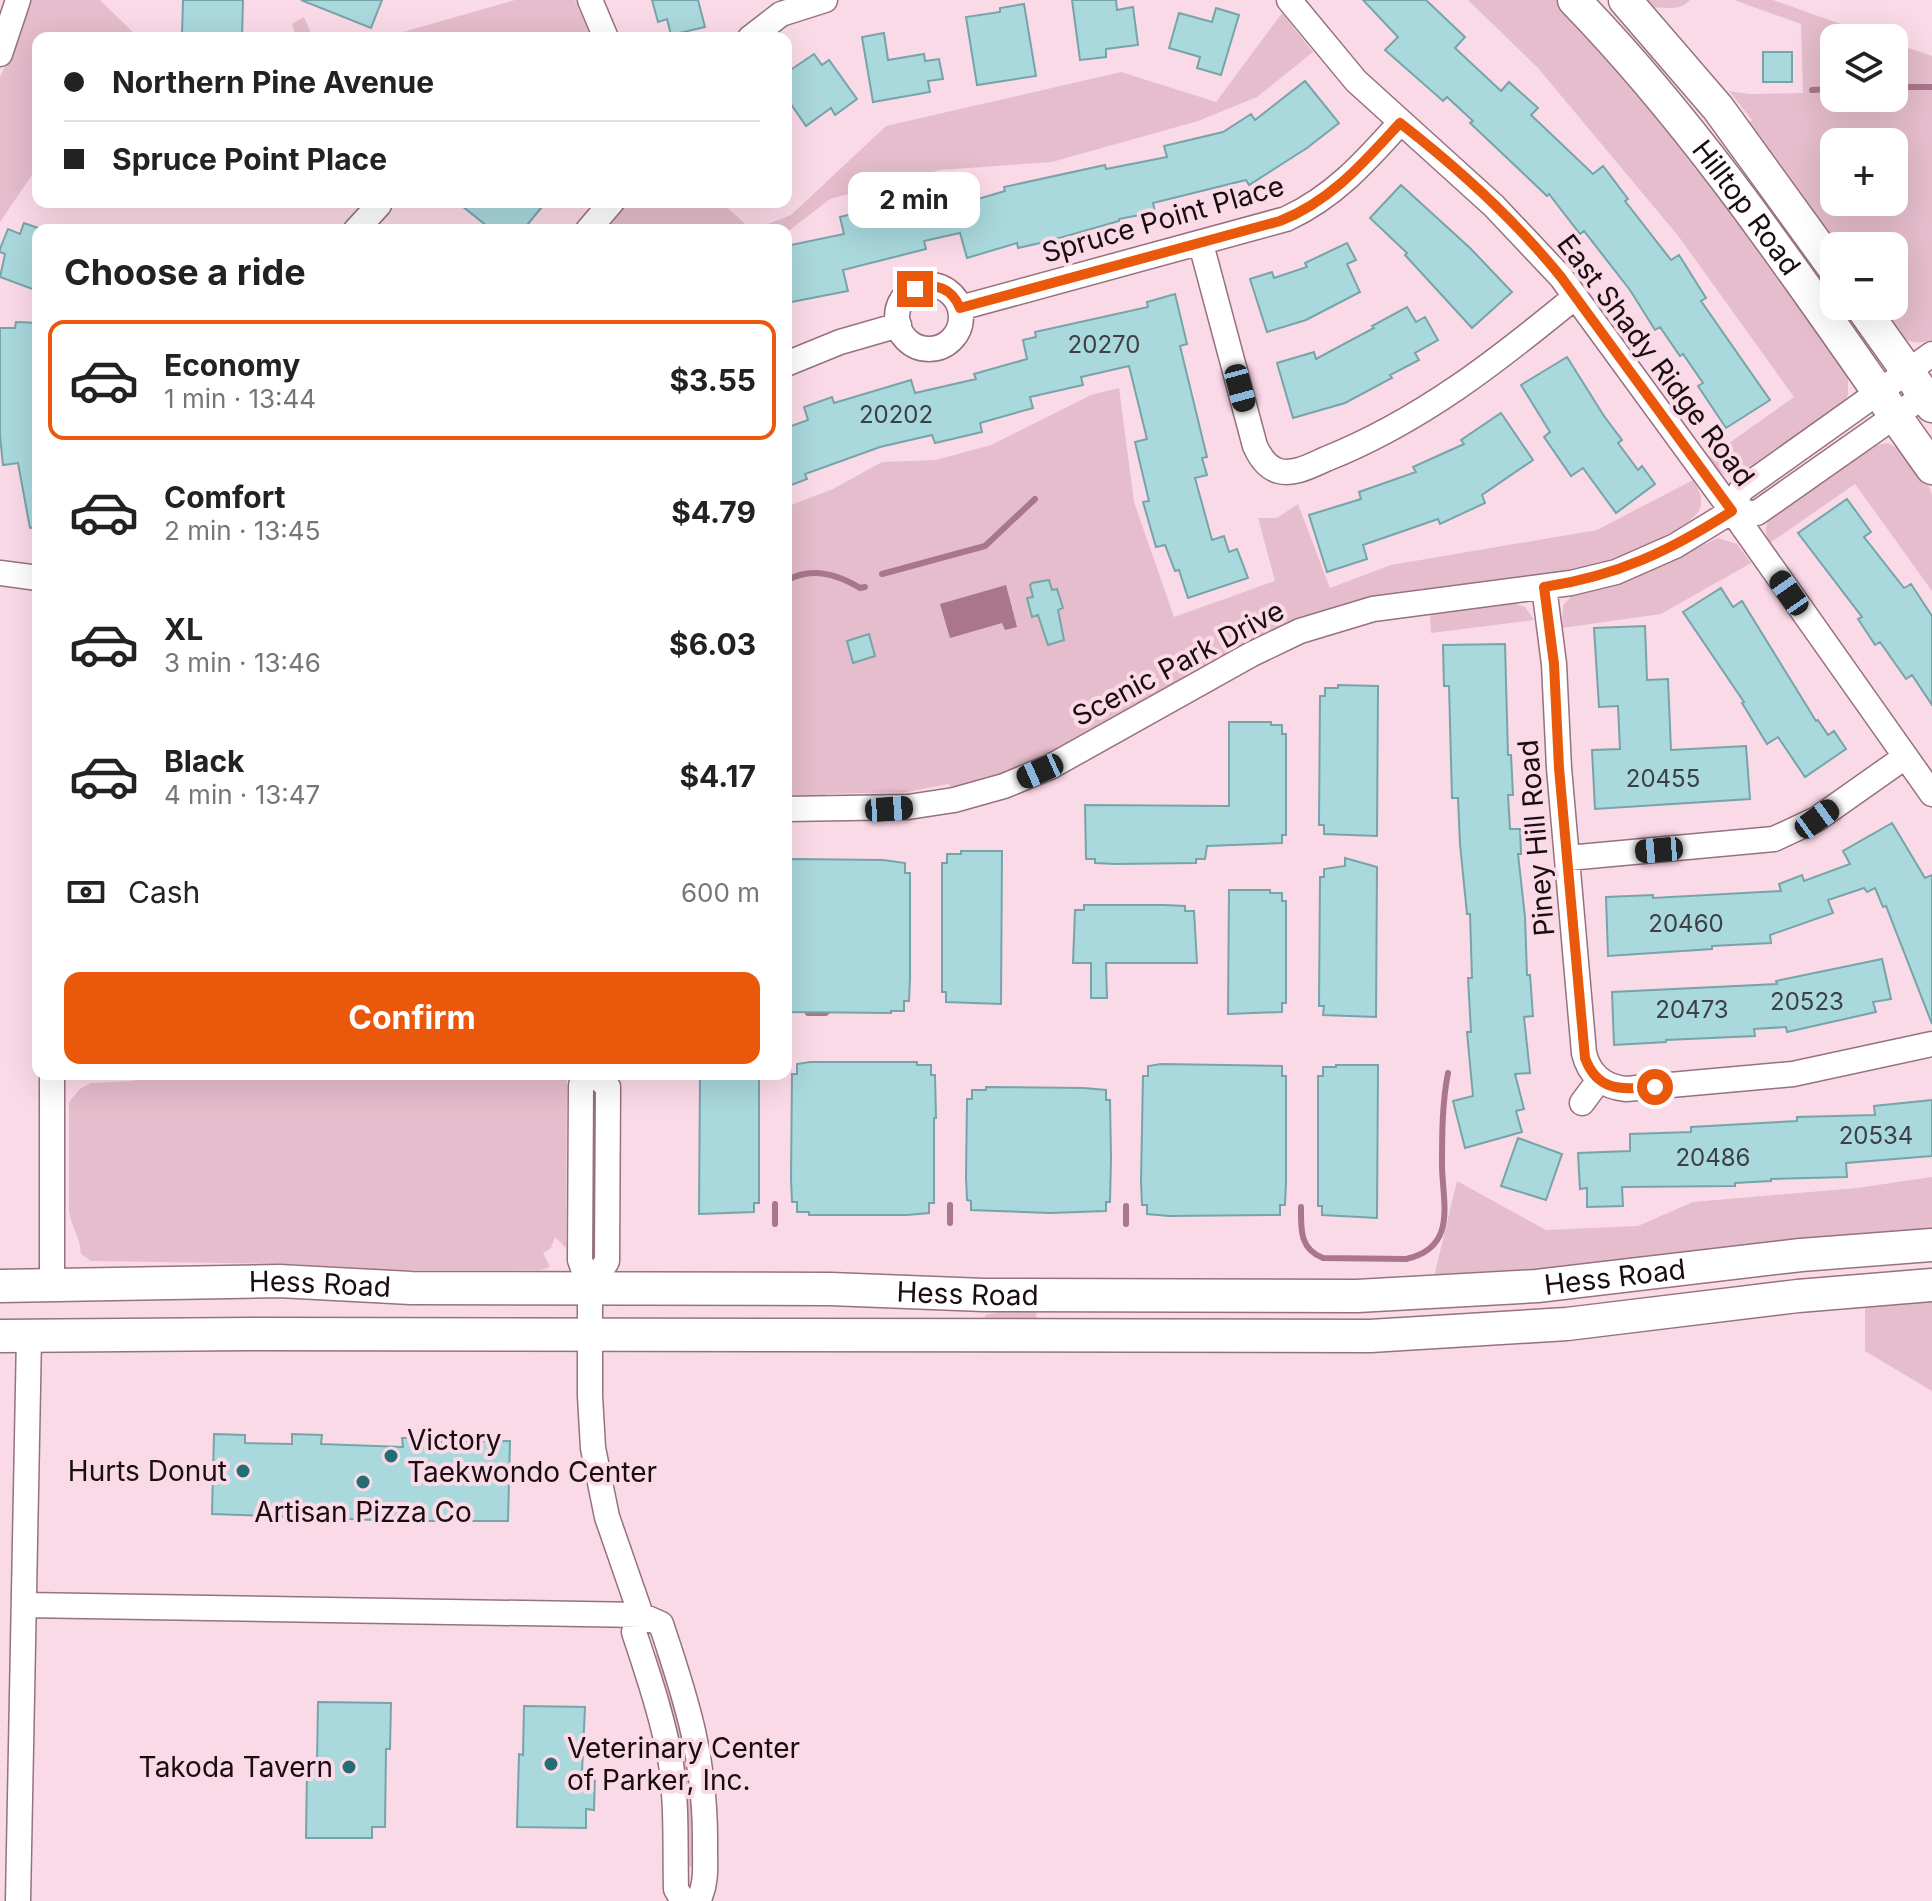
<!DOCTYPE html>
<meta charset="utf-8">
<style>
:root{--surface:#fff;--page:#f2f2f2;--text:#222;--muted:#767676;--line:#e0e0e0;--accent:#ea580c}
body{margin:0;font-family:Inter,sans-serif;background:var(--page);color:var(--text);height:100vh;display:flex;flex-direction:column;font-size:30px;white-space:nowrap}
*{box-sizing:border-box;margin:0}
p{font-size:26px;color:var(--muted)}
.icon{flex:none;width:44px;height:44px;fill:none;stroke:currentColor;stroke-width:2;stroke-linecap:round;stroke-linejoin:round}
.map{position:relative;flex:1;overflow:hidden}
.side{position:absolute;left:32px;top:224px;width:760px;height:856px;display:flex;flex-direction:column;background:var(--surface);border-radius:16px;box-shadow:0 8px 32px #0002}
.side>*{flex:none}
.banner{position:absolute;left:32px;top:32px;width:760px;height:176px;border-radius:16px;box-shadow:0 8px 32px #0002;display:grid;align-content:center;height:176px;padding:0 32px;background:var(--surface)}
.tools{position:absolute;left:1820px;top:24px;display:grid;gap:16px}
.tools a{display:grid;place-items:center;width:88px;height:88px;border-radius:16px;background:var(--surface);box-shadow:0 8px 32px #0002;font-size:40px}
.end{position:absolute;width:36px;height:36px;margin:-18px;border:10px solid #ea580c;background:#fff;box-shadow:0 0 0 4px #fff}
.from{border-radius:50%}
.bubble{position:absolute;height:56px;border-radius:16px;background:var(--surface);box-shadow:0 8px 32px #0002;font-size:26px;font-weight:700;line-height:56px;text-align:center}
.car{position:absolute;width:24px;height:48px;margin:-24px -12px;border-radius:10px;box-shadow:0 0 6px 2px #0007;background:linear-gradient(#222 24%,#8ab4d8 0 40%,#222 0 76%,#8ab4d8 0 86%,#222 0)}
.banner b{display:flex;align-items:center;gap:28px;height:76px;font-size:30px}
.banner b+b{border-top:2px solid var(--line)}
.banner i{width:20px;height:20px;background:var(--text)}
ul{padding:0;list-style:none}
li{display:flex;align-items:center;gap:24px;height:120px;margin:0 16px 12px;padding:0 16px;border:4px solid transparent;border-radius:16px}
li div{flex:1}
li b{display:block;font-size:30px}
li em{font-style:normal;font-weight:700}
li.on{border-color:var(--accent)}
li>.icon{width:72px;height:72px;stroke-width:1.5}
h2{padding:0 32px;font-size:36px;line-height:96px}
.pay{display:flex;align-items:center;gap:20px;height:88px;padding:0 32px;font-size:30px}
.pay p{margin-inline-start:auto}
.button{display:flex;gap:16px;margin-top:auto;padding:16px 32px}
.button a{flex:1;height:92px;border-radius:16px;background:var(--accent);color:#fff;font-size:32px;font-weight:700;line-height:92px;text-align:center}
.map>svg:first-child{display:block}
.green{fill:#e5bdcc;fill-rule:evenodd}
.water{fill:#a9768a}
.lines{fill:none;stroke-linecap:round;stroke-linejoin:round}
.stream{stroke:#a9768a;stroke-width:6}
.building{fill:#a9d8dd;stroke:#76a4a9;stroke-width:2}
.minor-casing{stroke:#967180;stroke-width:27}
.major-casing{stroke:#967180;stroke-width:35}
.minor{stroke:#fff;stroke-width:24}
.major{stroke:#fff;stroke-width:32}
.route{stroke:#ea580c;stroke-width:10}
.poi-dot{fill:#236e75;stroke:#fbdae7;stroke-width:3}
.labels{text-anchor:middle;dominant-baseline:central;stroke-width:8;stroke-linejoin:round;paint-order:stroke}
.number-label{font-size:24px;fill:#3e4045}
.street-label{font-size:28px;fill:#1a0d12;stroke:#fbdae7}
.poi-label{font-size:28px;fill:#1a0d12;stroke:#fbdae7;text-anchor:start}
</style>
<div class="map">
<svg width="1932" height="1901" viewBox="0 0 1932 1901">
<rect width="100%" height="100%" fill="#fbdae7"/>
<path class="green" d="M30 0H100L139 38H38V166L0 222V77L21 34Z
M515 0H575L591 38H382Z
M1468 0H1556L1614 61 1698 165 1848 375V395L1840 407 1738 477C1723 477 1716 470 1708 458L1794 397 1679 237 1538 68Z
M1641 0H1690C1678 13 1664 6 1649 8Z
M1734 0H1773L1880 38H1834V98H1894V43L1932 56V340C1901 350 1893 327 1877 306H1894V246H1834L1746 125 1752 120 1729 91 1749 94 1803 93 1801 24ZM1834 142H1894V202H1834Z
M1282 13 1313 52 1257 97 1198 121 1052 162 940 170 830 199 786 233V230H752L791 215 886 126 1121 72 1216 102Z
M304 17 313 38H297L292 24Z
M628 202H721L752 230H604Z
M1119 388 1134 502 1174 617 1275 581 1258 518H1277L1298 504 1330 588 1391 565 1597 530 1693 480C1711 508 1697 517 1673 531 1661 538 1649 546 1637 553 1604 569 1566 572 1531 577 1481 583 1430 589 1380 597 1258 617 1157 701 1048 755 1017 771 984 781 951 790L949 784 907 792 826 794 825 799H786V507L833 489 882 462 936 460 991 445 1091 395Z
M1887 443C1901 447 1930 481 1932 495 1932 524 1932 561 1932 591L1855 484 1770 543C1764 534 1765 525 1771 516L1872 446Z
M1718 538 1737 544 1751 563 1661 614 1562 628 1563 605 1574 594 1646 573Z
M1513 603 1525 607 1534 620 1431 633 1430 613Z
M173 1074H567L566 1248 555 1237 551 1248 543 1253 550 1267 541 1270H395L292 1264 91 1261 81 1254C80 1236 71 1227 69 1211V1102L80 1089 91 1083 132 1081Z
M1932 1177V1233L1433 1281 1457 1181 1546 1230 1638 1226 1693 1202 1857 1188Z
M1932 1298V1391L1865 1351V1303Z
M1037 1307 1036 1324H986L985 1315 1009 1309Z
M661 1653 692 1766 695 1867H685C681 1797 680 1724 656 1657V1654Z"/>
<path class="water" d="M1006 585 1017 627 1005 630 1002 623 950 638 940 604Z"/>
<g class="lines">
<path class="stream" d="M1828 71 1834 75
M1894 87H1932
M1812 90 1834 89
M882 574 985 546 1035 499
M786 581C811 566 837 574 860 588L865 587
M808 1013H826L830 1008
M1301 1207C1301 1228 1299 1249 1323 1258L1406 1259C1457 1248 1443 1204 1442 1167 1442 1137 1442 1103 1448 1073
M950 1223V1205
M775 1224V1204
M1126 1224V1206"/>
</g>
<path class="building" d="M183 0H243L242 38 182 34Z
M301 0H382L371 28Z
M652 0H698L705 27 671 35 667 19 658 22Z
M1072 0H1116L1117 10 1133 7 1138 45 1106 49V57L1080 60Z
M1363 0H1426L1465 37 1455 48 1501 91 1509 82 1538 108 1531 115 1593 174 1603 166 1628 199 1625 201 1671 260 1679 255 1706 298 1701 301 1770 400 1726 428 1698 386 1703 383 1683 354 1680 356 1660 327 1655 330 1630 290 1584 231 1580 234 1549 194 1547 196 1526 176 1470 123 1473 121 1447 97 1443 101 1385 50 1398 37Z
M1024 4 1036 76 977 85 966 17 1000 12V8Z
M1216 8 1239 15 1221 75 1197 68 1200 57 1169 48 1179 13 1212 22Z
M884 33 888 60 924 54 925 61 939 59 943 79 928 81 930 92 873 102 862 37Z
M1763 52H1792V82H1763Z
M814 54 822 65 829 60 857 99 835 115 831 108 806 126 786 97V73Z
M1305 81 1339 123 1307 148 1249 185 1246 180 1153 203 1155 212 1119 219V221L1049 241 1018 248 1017 243 967 258 960 233 924 241 926 249 843 270 848 291 786 303V246L844 234 840 217 884 206 885 211 932 200 934 212 1005 191 1004 187 1105 165 1106 169 1167 157 1164 146 1223 132 1251 114 1255 120Z
M1401 185 1470 248 1512 292 1472 328 1405 255 1407 253 1370 218Z
M457 202H546L523 230H492Z
M24 223 38 228V291L0 277 5 254 0 252V249L8 229 20 234Z
M1347 243 1356 260 1347 264 1360 292 1306 320 1267 332 1250 279 1272 272 1274 278 1307 267 1305 263Z
M1175 294 1187 344 1180 346 1207 457 1202 458 1207 475 1195 478 1212 540 1224 536 1229 552 1237 549 1248 578 1188 598 1179 570 1175 571 1165 545 1156 547 1143 502 1149 501 1135 442 1147 439 1129 366 1081 377 1083 385 1030 397 1033 408 980 423 982 432 935 443 932 435 880 447 805 474 807 479 786 487V428L808 420 804 407 832 397 834 403 911 380 915 393 976 379 974 374 1027 359 1023 340 1036 337 1035 332 1148 307 1147 302Z
M1407 307 1416 322 1425 317 1438 340 1415 353 1419 360 1390 375 1392 378 1345 403 1293 418 1277 363 1314 352 1316 359 1374 328 1372 326Z
M16 322 38 323V527L30 528 18 463 3 465 0 436V328H15Z
M1567 357 1604 416 1622 440 1618 443 1638 470 1642 466 1655 484 1616 513 1583 468 1571 476 1544 437 1550 432 1521 385Z
M1501 413 1533 460 1482 495 1485 503 1440 524 1438 519 1363 545 1367 559 1327 572 1309 515 1361 499 1359 492 1416 472 1413 467 1464 444 1461 440Z
M1847 499 1871 532 1864 537 1904 588 1911 584 1932 616V705L1912 675 1906 679 1880 642 1875 645 1858 619 1862 617 1798 533Z
M1049 580 1052 590 1057 589 1063 608 1058 610 1064 640 1048 645 1038 615 1032 617 1027 598 1033 597 1030 585 1032 583Z
M1721 588 1733 607 1742 601 1816 721 1818 720 1828 735 1834 731 1846 749 1805 777 1778 737 1767 744 1742 703 1744 702 1683 612Z
M1645 626 1647 680 1668 679 1671 750 1746 746 1750 799 1595 809 1592 750 1620 749 1618 706 1599 707 1594 628Z
M869 634 875 656 853 663 847 641Z
M1505 644 1508 755H1511L1513 795H1508L1510 829H1520L1521 854H1518L1525 917 1527 975H1530L1533 1016 1524 1017 1530 1073 1515 1074 1524 1109 1516 1111 1522 1132 1465 1148 1453 1101 1473 1096 1467 1032H1471L1468 978H1472L1470 914H1467L1460 844 1458 798H1452L1449 686H1444L1443 645Z
M1338 685 1378 686 1377 836 1324 834V825H1319L1320 696H1325V688H1338Z
M1229 722H1271V725H1282V734H1286V835H1282V843L1207 846 1205 859H1196V863L1116 864 1095 863V859H1086L1085 805 1229 806Z
M1892 823 1925 878 1932 875V1024L1886 906 1883 907 1875 888 1867 892 1864 888 1828 900 1833 913 1770 935 1771 943 1712 946V949L1608 956 1606 897 1653 895V898L1781 891 1779 884 1802 875 1804 881 1850 864 1843 851Z
M961 851H1002L1001 1004 946 1002V992H942V863H947V854H961Z
M1345 858 1377 867 1376 1017 1323 1015 1324 1006H1319L1320 877H1324V869L1345 866Z
M794 859 883 860 905 863V873H910V979L909 1001H904V1011H891V1013L786 1012V860Z
M1229 890H1270V893H1282V901H1286V1003H1282V1012L1228 1014Z
M1084 905H1164L1185 906V911H1194L1197 963H1106L1107 998H1091V963H1073L1075 910H1084Z
M1882 959 1891 999 1873 1002 1876 1012 1787 1032 1786 1027 1754 1029 1755 1036 1666 1040V1042L1614 1045 1612 992 1777 984 1776 981Z
M810 1062H917V1065H931V1075H935L936 1118H934V1203H929V1213L907 1215H809V1212H797V1202H792L791 1179 792 1074H797V1064Z
M1161 1064 1282 1066V1076H1286V1182L1285 1205H1280V1215L1169 1216 1147 1214V1205H1142L1141 1181 1143 1076H1148V1066Z
M1336 1065H1378L1377 1218 1322 1215V1206H1318V1076H1323V1067H1336Z
M700 1074H759V1203H754V1212L699 1214Z
M986 1087 1084 1088 1106 1090V1100H1110L1111 1158 1110 1202H1106V1211L1050 1213 971 1210V1201L967 1200 966 1177 967 1099H972V1090H986Z
M1932 1100V1156L1846 1163 1847 1177 1771 1179V1181L1735 1183V1186L1622 1187 1623 1206 1587 1207V1188L1580 1189 1578 1153 1630 1151V1134L1691 1132V1127L1797 1121V1117L1875 1115 1874 1106Z
M1518 1138 1562 1154 1546 1200 1501 1186Z
M214 1434 245 1435V1443L292 1444V1434L322 1435 321 1444 403 1447 402 1438H429V1442L510 1441 508 1521H402L212 1514Z
M318 1702 391 1703 390 1749H386L385 1827H372V1838H306L307 1771H313V1762H317Z
M524 1706 585 1707 582 1772H595L594 1810 586 1809V1828L517 1827 519 1754 523 1755Z"/>
<g class="lines">
<defs>
<path id="minor" d="M590 0 606 38
M1289 0 1356 81 1494 206 1561 277 1732 511 1932 794
M750 38 781 14 825 0
M0 54 18 0
M356 230 379 205
M588 230 612 202
M1201 244 1255 446C1260 457 1267 468 1279 471 1295 475 1312 465 1326 459 1421 421 1497 361 1575 297
M897 317a32 32 0 1 1 64 0a32 32 0 1 1-64 0Z
M960 308 1286 219C1334 197 1366 161 1400 123
M786 364 840 342 899 325
M1732 511 1757 513 1932 390
M0 573 38 578
M1544 587 1554 664 1559 768 1584 1053C1589 1075 1604 1087 1626 1089L1793 1074 1932 1044
M786 809 908 807 954 800 1004 786 1050 767 1252 654 1300 631 1373 609 1571 583 1616 572 1675 546 1732 511 1741 490 1932 354
M1568 858 1774 839 1817 819 1905 757
M590 1074 581 1085 580 1260 590 1288V1396L593 1448 607 1517 641 1615 634 1632C648 1675 663 1718 671 1764 677 1805 675 1847 676 1889L683 1901
M1582 1103 1599 1080
M52 1285V1074
M590 1288 607 1261 608 1087 594 1074
M24 1605 641 1615 661 1624C688 1704 706 1761 705 1847 705 1866 707 1884 698 1901
M18 1901 29 1336"/>
<g id="major">
<path id="s1" d="M1574 0C1711 141 1818 308 1932 468"/>
<path d="M1625 0 1718 108 1834 268"/>
<path d="M1861 306 1932 406"/>
<path id="s2" d="M0 1286 279 1281 411 1288 830 1289 984 1295 1357 1296 1537 1286 1801 1255 1932 1245"/>
<path d="M0 1336 250 1334 1370 1336 1567 1324 1798 1296 1932 1285"/>
</g>
</defs>
<use href="#minor" class="minor-casing"/>
<use href="#major" class="major-casing"/>
<use href="#minor" class="minor"/>
<use href="#major" class="major"/>
</g>
<g class="lines">
<path class="route" d="M915 289C935 282 952 288 960 308L1280 221C1331 201 1364 162 1400 123 1458 168 1515 220 1561 277L1732 511C1670 551 1617 576 1544 587L1554 664 1559 768 1585 1058C1598 1093 1623 1089 1655 1087"/>
</g>
<g class="poi-dot">
<circle cx="391" cy="1456" r="8"/>
<circle cx="243" cy="1471" r="8"/>
<circle cx="363" cy="1482" r="8"/>
<circle cx="551" cy="1764" r="8"/>
<circle cx="349" cy="1767" r="8"/>
</g>
<g class="labels">
<g class="number-label">
<text x="1104" y="344">20270</text>
<text x="896" y="414">20202</text>
<text x="1663" y="778">20455</text>
<text x="1686" y="923">20460</text>
<text x="1807" y="1001">20523</text>
<text x="1692" y="1009">20473</text>
<text x="1876" y="1135">20534</text>
<text x="1713" y="1157">20486</text>
</g>
<g class="street-label">
<text stroke="none"><textPath href="#s1" startOffset="270">Hilltop Road</textPath></text>
<text transform="translate(1163 219) rotate(-16)">Spruce Point Place</text>
<text transform="translate(1656 360) rotate(53)">East Shady Ridge Road</text>
<text transform="translate(1178 663) rotate(-28)">Scenic Park Drive</text>
<text transform="translate(1536 838) rotate(-95)">Piney Hill Road</text>
<text stroke="none"><textPath href="#s2" startOffset="1616">Hess Road</textPath></text>
<text stroke="none"><textPath href="#s2" startOffset="320">Hess Road</textPath></text>
<text stroke="none"><textPath href="#s2" startOffset="968">Hess Road</textPath></text>
</g>
<g class="poi-label">
<text x="407" y="1440">Victory<tspan x="407" dy="32">Taekwondo Center</tspan></text>
<text x="227" y="1471" text-anchor="end">Hurts Donut</text>
<text x="363" y="1512" text-anchor="middle">Artisan Pizza Co</text>
<text x="567" y="1748">Veterinary Center<tspan x="567" dy="32">of Parker, Inc.</tspan></text>
<text x="333" y="1767" text-anchor="end">Takoda Tavern</text>
</g>
</g>
</svg>
<div class="tools">
<a><svg class="icon" aria-label="layers" viewBox="0 0 24 24"><path d="M12 4l9 5-9 5-9-5zM3 14l9 5 9-5"/></svg></a>
<a>+</a>
<a>−</a>
</div>
<i class="end from" style="left:1655px;top:1087px"></i>
<i class="end" style="left:915px;top:289px"></i>
<div class="bubble" style="left:848px;top:172px;width:132px">2 min</div>
<i class="car" style="left:1240px;top:388px;rotate:165deg"></i>
<i class="car" style="left:1789px;top:593px;rotate:325deg"></i>
<i class="car" style="left:1040px;top:771px;rotate:246deg"></i>
<i class="car" style="left:889px;top:809px;rotate:86deg"></i>
<i class="car" style="left:1817px;top:819px;rotate:54deg"></i>
<i class="car" style="left:1659px;top:850px;rotate:265deg"></i>
<div class="banner">
<b><i class="from"></i>Northern Pine Avenue</b>
<b><i></i>Spruce Point Place</b>
</div>
<section class="side">
<h2>Choose a ride</h2>
<ul>
<li class="on"><svg class="icon" aria-label="car" viewBox="0 0 24 24"><path d="M5 17H2v-5l4-1 3-4h7l3 4 3 1v5h-3M9 17h6M6 11h13"/><circle cx="7" cy="17" r="2"/><circle cx="17" cy="17" r="2"/></svg><div><b>Economy</b><p>1 min · 13:44</p></div><em>$3.55</em></li>
<li><svg class="icon" aria-label="car" viewBox="0 0 24 24"><path d="M5 17H2v-5l4-1 3-4h7l3 4 3 1v5h-3M9 17h6M6 11h13"/><circle cx="7" cy="17" r="2"/><circle cx="17" cy="17" r="2"/></svg><div><b>Comfort</b><p>2 min · 13:45</p></div><em>$4.79</em></li>
<li><svg class="icon" aria-label="car" viewBox="0 0 24 24"><path d="M5 17H2v-5l4-1 3-4h7l3 4 3 1v5h-3M9 17h6M6 11h13"/><circle cx="7" cy="17" r="2"/><circle cx="17" cy="17" r="2"/></svg><div><b>XL</b><p>3 min · 13:46</p></div><em>$6.03</em></li>
<li><svg class="icon" aria-label="car" viewBox="0 0 24 24"><path d="M5 17H2v-5l4-1 3-4h7l3 4 3 1v5h-3M9 17h6M6 11h13"/><circle cx="7" cy="17" r="2"/><circle cx="17" cy="17" r="2"/></svg><div><b>Black</b><p>4 min · 13:47</p></div><em>$4.17</em></li>
</ul>
<div class="pay"><svg class="icon" aria-label="cash" viewBox="0 0 24 24"><path d="M3 7h18v10H3z"/><circle cx="12" cy="12" r="2"/></svg>Cash<p>600 m</p></div>
<div class="button"><a>Confirm</a></div>
</section>
</div>
